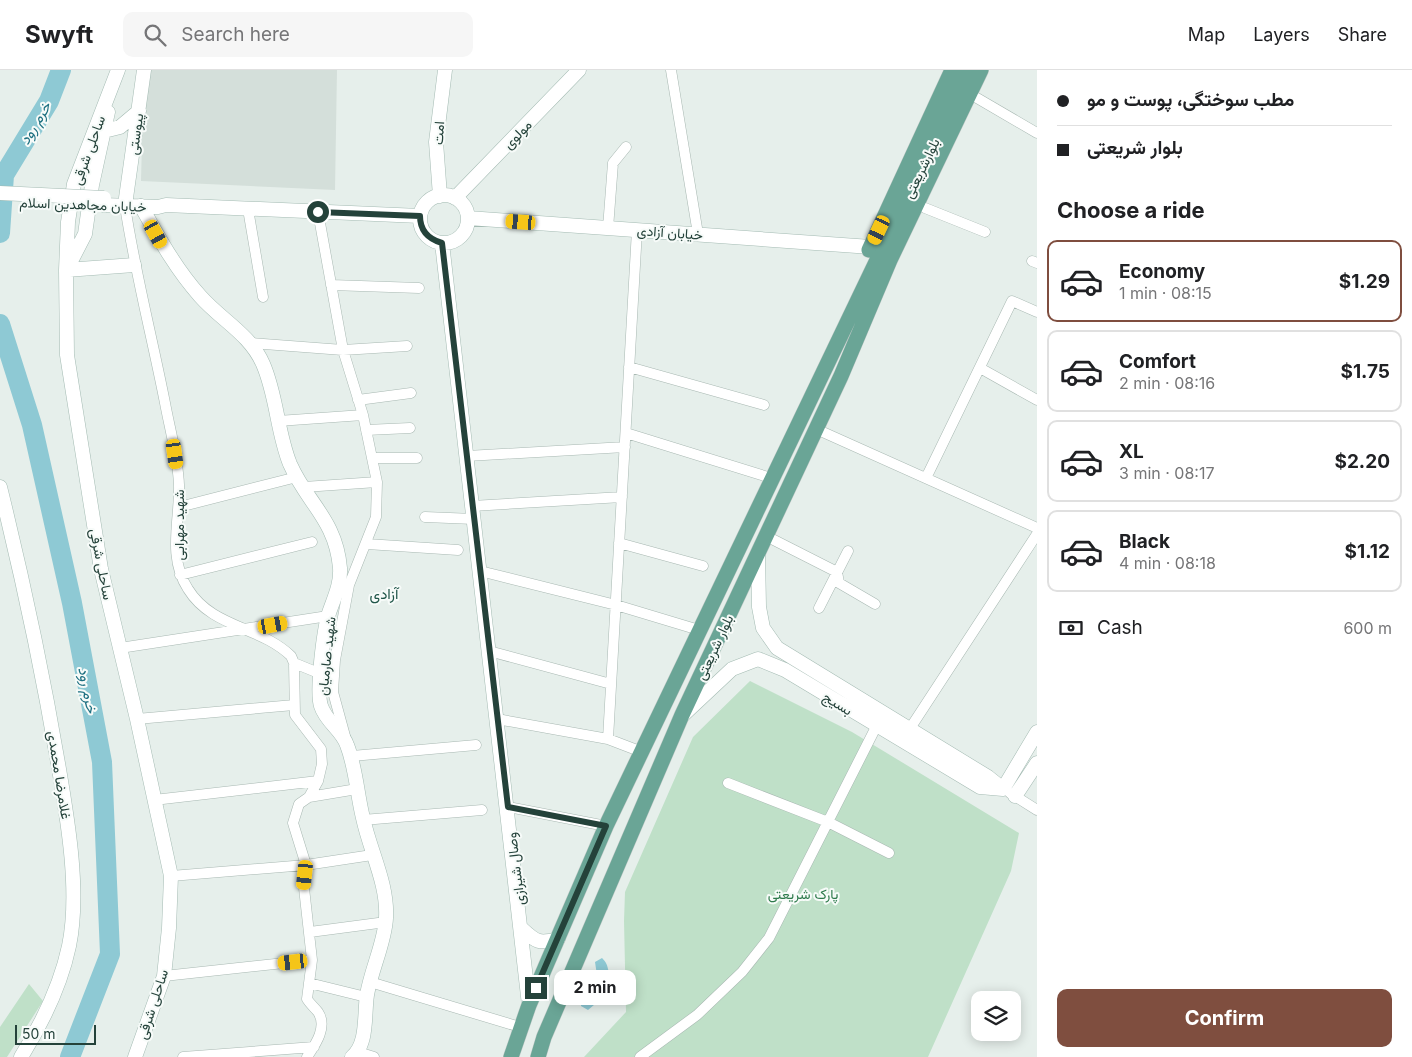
<!DOCTYPE html>
<meta charset="utf-8">
<style>
:root{--surface:#fff;--page:#f6f6f6;--text:#202124;--muted:#757577;--line:#e0e0e0;--accent:#7f4e3f}
body{margin:0;font-family:Inter,Vazirmatn,sans-serif;background:var(--page);color:var(--text);height:100vh;display:flex;flex-direction:column;font-size:19px;white-space:nowrap}
*{box-sizing:border-box;margin:0}
p{font-size:16px;color:var(--muted)}
.icon{flex:none;width:28px;height:28px;fill:none;stroke:currentColor;stroke-width:2;stroke-linecap:round;stroke-linejoin:round}
.map{position:relative;flex:1;overflow:hidden}
.details{display:flex;flex-direction:column;background:var(--surface);width:375px}
.details>*{flex:none}
.hud{display:grid;align-content:center;height:110px;padding:0 20px;background:var(--surface)}
.controls{position:absolute;left:971px;top:921px;display:grid;gap:10px}
.controls a{display:grid;place-items:center;width:50px;height:50px;border-radius:10px;background:var(--surface);box-shadow:0 2px 12px #0003;font-size:25px}
.scale{position:absolute;left:15px;bottom:12px;width:81px;box-sizing:border-box;padding-left:5px;border:2px solid #24423a;border-top:0;font-size:14px;line-height:18px;white-space:nowrap;color:#24423a;-webkit-text-stroke:4px #f7fbf9;paint-order:stroke}
.end{position:absolute;width:22px;height:22px;margin:-11px;border:6px solid #24423a;background:#fff;box-shadow:0 0 0 2px #fff}
.from{border-radius:50%}
.bubble{position:absolute;height:35px;border-radius:10px;background:var(--surface);box-shadow:0 2px 12px #0003;font-size:16px;font-weight:700;line-height:35px;text-align:center}
.car{position:absolute;width:15px;height:30px;margin:-15px -8px;border-radius:6px;box-shadow:0 0 4px 1px #0007;background:linear-gradient(#f5c518 24%,#345 0 40%,#f5c518 0 76%,#345 0 86%,#f5c518 0)}
.hud b{display:flex;align-items:center;gap:18px;height:48px;font-size:19px}
.hud b+b{border-top:1px solid var(--line)}
.hud i{width:12px;height:12px;background:var(--text)}
ul{padding:0;list-style:none}
li{display:flex;align-items:center;gap:15px;height:82px;margin:0 10px 8px;padding:0 10px;border:2px solid var(--line);border-radius:10px}
li div{flex:1}
li b{display:block;font-size:19px}
li em{font-style:normal;font-weight:700}
li.on{border-color:var(--accent)}
li>.icon{width:45px;height:45px;stroke-width:1.5}
h2{padding:0 20px;font-size:22px;line-height:60px}
.pay{display:flex;align-items:center;gap:12px;height:55px;padding:0 20px;font-size:19px}
.pay p{margin-inline-start:auto}
.cta{display:flex;gap:10px;margin-top:auto;padding:10px 20px}
.cta a{flex:1;height:58px;border-radius:10px;background:var(--accent);color:#fff;font-size:20px;font-weight:700;line-height:58px;text-align:center}
header{display:flex;align-items:center;gap:30px;box-sizing:border-box;height:70px;padding:0 25px;background:var(--surface);border-bottom:1px solid var(--line)}
header strong{font-size:24px}
nav{display:flex;gap:28px;margin-inline-start:auto;font-size:18px}
.search{width:350px;height:45px;background:var(--page);display:flex;align-items:center;gap:12px;box-sizing:border-box;padding:0 18px;border-radius:10px;color:var(--muted);font-size:19px}
main{display:flex;flex:1;min-height:0}
.map>svg:first-child{display:block}
.built{fill:#d4dfda}
.green{fill:#bfe0c8}
.water{fill:#8ec9d4}
.lines{fill:none;stroke-linecap:round;stroke-linejoin:round}
.river{stroke:#8ec9d4;stroke-width:20}
.street-casing{stroke:#a8b8b2;stroke-width:11}
.secondary-casing{stroke:#a4bbb3;stroke-width:15}
.primary-casing{stroke:#c2cac8;stroke-width:16}
.street{stroke:#fff;stroke-width:10}
.secondary{stroke:#fff;stroke-width:14}
.primary{stroke:#6aa596;stroke-width:15}
.secondary-bridge-casing{stroke:#a4bbb3;stroke-width:15;stroke-linecap:butt}
.secondary-bridge{stroke:#fff;stroke-width:14}
.route{stroke:#24423a;stroke-width:6}
.labels{text-anchor:middle;dominant-baseline:central;stroke-width:4;stroke-linejoin:round;paint-order:stroke}
.street-label{font-size:14px;fill:#24423a;stroke:#f7fbf9}
.park-label{font-size:14px;fill:#2d7a4b;stroke:#f7fbf9}
.water-label{font-size:15px;font-style:italic;fill:#1c6f80;stroke:#f7fbf9}
.neighbourhood-label{font-size:15px;fill:#1f5548;stroke:#f7fbf9}
</style>
<header>
<strong>Swyft</strong>
<div class="search"><svg class="icon" aria-label="search" viewBox="0 0 24 24"><circle cx="10" cy="10" r="6"/><path d="M15 15l6 6"/></svg>Search here</div>
<nav><a>Map</a><a>Layers</a><a>Share</a></nav>
</header>
<main>
<div class="map">
<svg width="1037" height="987" viewBox="0 0 1037 987">
<rect width="100%" height="100%" fill="#e6efeb"/>
<path class="built" d="M151 0H337L335 120 141 111 143 32Z"/>
<path class="green" d="M750 611 852 662 1019 763 1011 801 928 987H584L626 942 624 851 625 822 693 667Z
M29 914 43 931 7 987H0V957Z"/>
<path class="water" d="M602 888C606 892 607 894 608 899 614 919 603 928 588 940L581 936V932L595 918 600 919 602 915 598 912 595 892Z"/>
<g class="lines">
<path class="river" d="M0 163 4 105 49 31 61 0
M0 254 32 355 72 533 102 692 110 884 70 987"/>
<defs>
<path id="street" d="M671 0 698 164
M977 28 1037 63
M125 136C135 202 152 267 165 333 170 360 178 388 179 415 180 450 167 487 188 519 212 558 260 556 291 586L294 593 295 645 321 679 322 694 318 711 309 727 299 734 293 753 306 795 304 818 312 890 307 929C310 934 314 937 318 942 328 957 315 975 307 987
M925 138 985 162
M248 139 263 227
M318 142 343 280 363 345 377 412 376 447 349 515 335 590 333 622 345 666
M608 158 613 93 626 77
M1032 191 1037 193
M331 215 419 218
M251 273 343 280 407 276
M629 297 764 335
M980 298 1037 330
M358 330 411 323
M278 351 363 345
M816 359 1037 458
M366 360 410 358
M626 363 771 408
M467 386 625 377
M372 388H417
M926 408 1012 231 1037 242
M304 417 377 412
M472 436 622 427
M179 437 297 407
M425 447 474 449
M766 466 837 502 839 513 875 534
M619 473 703 496
M367 474 458 480
M480 501 616 535 699 560
M180 505 312 472
M819 538 848 481
M120 578 328 546
M489 581 611 614
M294 593 321 604
M137 649 294 635
M497 649 608 669 642 682
M909 660 1037 464
M608 669 637 160
M352 686 476 675
M728 713 828 752 889 783
M1010 723 1037 740
M309 727 357 719
M154 730 318 711
M508 737 606 756
M363 750 482 740
M171 806 306 795 372 785
M310 862 386 852
M164 906 312 890
M370 912 520 957
M309 913 366 927
M358 982 374 987
M183 987 314 977
M640 987 697 945 742 902 769 868 876 657"/>
<path id="secondary" d="M118 0 74 114 68 152 66 200 67 285 101 499 137 649 171 806 169 858 164 906 135 987
M104 61 120 57 139 41
M420 149a24 24 0 1 1 48 0a24 24 0 1 1-48 0Z
M440 126 436 72 445 0
M126 128 144 0
M455 128 579 0
M103 135 158 137 166 135 420 146
M141 136C159 168 175 198 200 226 221 250 250 264 263 294 277 326 277 362 290 394 307 433 336 450 340 498 341 515 334 528 329 543 324 559 316 621 321 636 326 652 342 660 347 675 356 698 357 724 363 748 370 781 388 814 386 848 385 872 371 900 367 925 364 945 368 974 352 987
M468 148 871 177
M442 173 529 935
M68 197 85 164 92 115 108 42
M66 200 134 195
M0 417C23 510 43 604 59 699 68 752 80 823 69 876 61 914 41 955 21 987
M758 485 759 537 763 558 777 578 988 707 1003 719
M683 645 732 599 758 589 785 600 980 717 1003 719
M1003 719 1037 662
M1015 726 1037 693
M522 859C536 872 539 874 558 869"/>
<path id="primary" d="M869 180 952 0
M511 987 529 935 606 756 968 0
M538 987 544 967 682 645 841 306 890 190 981 0"/>
</defs>
<use href="#street" class="street-casing"/>
<use href="#secondary" class="secondary-casing"/>
<use href="#primary" class="primary-casing"/>
<use href="#street" class="street"/>
<use href="#secondary" class="secondary"/>
<use href="#primary" class="primary"/>
<defs>
<path id="secondary-bridge" d="M0 123 104 128"/>
</defs>
<use href="#secondary-bridge" class="secondary-bridge-casing"/>
<use href="#secondary-bridge" class="secondary-bridge"/>
</g>
<g class="lines">
<path class="route" d="M318 142 420 146C420 161 428 169 442 173L508 737 606 756 536 918"/>
</g>
<g class="labels">
<g class="street-label">
<text transform="translate(438 63) rotate(-86)">امت</text>
<text transform="translate(135 64) rotate(-82)">پیوستی</text>
<text transform="translate(517 64) rotate(-46)">مولوی</text>
<text transform="translate(88 80) rotate(-70)">ساحلی شرقی</text>
<text transform="translate(921 98) rotate(-64)">بلوارشریعتی</text>
<text transform="translate(83 134) rotate(2)">خیابان مجاهدین اسلام</text>
<text transform="translate(670 162) rotate(4)">خیابان آزادی</text>
<text transform="translate(178 455) rotate(-90)">شهید مهرابی</text>
<text transform="translate(102 494) rotate(79)">ساحلی شرقی</text>
<text transform="translate(714 577) rotate(-65)">بلوار شریعتی</text>
<text transform="translate(326 586) rotate(-84)">شهید صارمیان</text>
<text transform="translate(838 633) rotate(32)">بسیج</text>
<text transform="translate(60 705) rotate(81)">غلامرضا محمدی</text>
<text transform="translate(515 799) rotate(-97)">وصال شیرازی</text>
<text transform="translate(152 934) rotate(-72)">ساحلی شرقی</text>
</g>
<g class="park-label">
<text x="803" y="823">پارک شریعتی</text>
</g>
<g class="water-label">
<text transform="translate(35 53) rotate(-59)">خرم رود</text>
<text transform="translate(88 620) rotate(79)">خرم رود</text>
</g>
<g class="neighbourhood-label">
<text x="384" y="523">آزادی</text>
</g>
</g>
</svg>
<div class="controls">
<a><svg class="icon" aria-label="layers" viewBox="0 0 24 24"><path d="M12 4l9 5-9 5-9-5zM3 14l9 5 9-5"/></svg></a>
</div>
<div class="scale">50 m</div>
<i class="end from" style="left:318px;top:142px"></i>
<i class="end" style="left:536px;top:918px"></i>
<div class="bubble" style="left:554px;top:900px;width:82px">2 min</div>
<i class="car" style="left:521px;top:152px;rotate:274deg"></i>
<i class="car" style="left:879px;top:160px;rotate:205deg"></i>
<i class="car" style="left:156px;top:164px;rotate:151deg"></i>
<i class="car" style="left:175px;top:384px;rotate:172deg"></i>
<i class="car" style="left:273px;top:555px;rotate:80deg"></i>
<i class="car" style="left:305px;top:805px;rotate:186deg"></i>
<i class="car" style="left:293px;top:892px;rotate:264deg"></i>
</div>
<section class="details">
<div class="hud">
<b><i class="from"></i>مطب سوختگی، پوست و مو</b>
<b><i></i>بلوار شریعتی</b>
</div>
<h2>Choose a ride</h2>
<ul>
<li class="on"><svg class="icon" aria-label="car" viewBox="0 0 24 24"><path d="M5 17H2v-5l4-1 3-4h7l3 4 3 1v5h-3M9 17h6M6 11h13"/><circle cx="7" cy="17" r="2"/><circle cx="17" cy="17" r="2"/></svg><div><b>Economy</b><p>1 min · 08:15</p></div><em>$1.29</em></li>
<li><svg class="icon" aria-label="car" viewBox="0 0 24 24"><path d="M5 17H2v-5l4-1 3-4h7l3 4 3 1v5h-3M9 17h6M6 11h13"/><circle cx="7" cy="17" r="2"/><circle cx="17" cy="17" r="2"/></svg><div><b>Comfort</b><p>2 min · 08:16</p></div><em>$1.75</em></li>
<li><svg class="icon" aria-label="car" viewBox="0 0 24 24"><path d="M5 17H2v-5l4-1 3-4h7l3 4 3 1v5h-3M9 17h6M6 11h13"/><circle cx="7" cy="17" r="2"/><circle cx="17" cy="17" r="2"/></svg><div><b>XL</b><p>3 min · 08:17</p></div><em>$2.20</em></li>
<li><svg class="icon" aria-label="car" viewBox="0 0 24 24"><path d="M5 17H2v-5l4-1 3-4h7l3 4 3 1v5h-3M9 17h6M6 11h13"/><circle cx="7" cy="17" r="2"/><circle cx="17" cy="17" r="2"/></svg><div><b>Black</b><p>4 min · 08:18</p></div><em>$1.12</em></li>
</ul>
<div class="pay"><svg class="icon" aria-label="cash" viewBox="0 0 24 24"><path d="M3 7h18v10H3z"/><circle cx="12" cy="12" r="2"/></svg>Cash<p>600 m</p></div>
<div class="cta"><a>Confirm</a></div>
</section>
</main>
